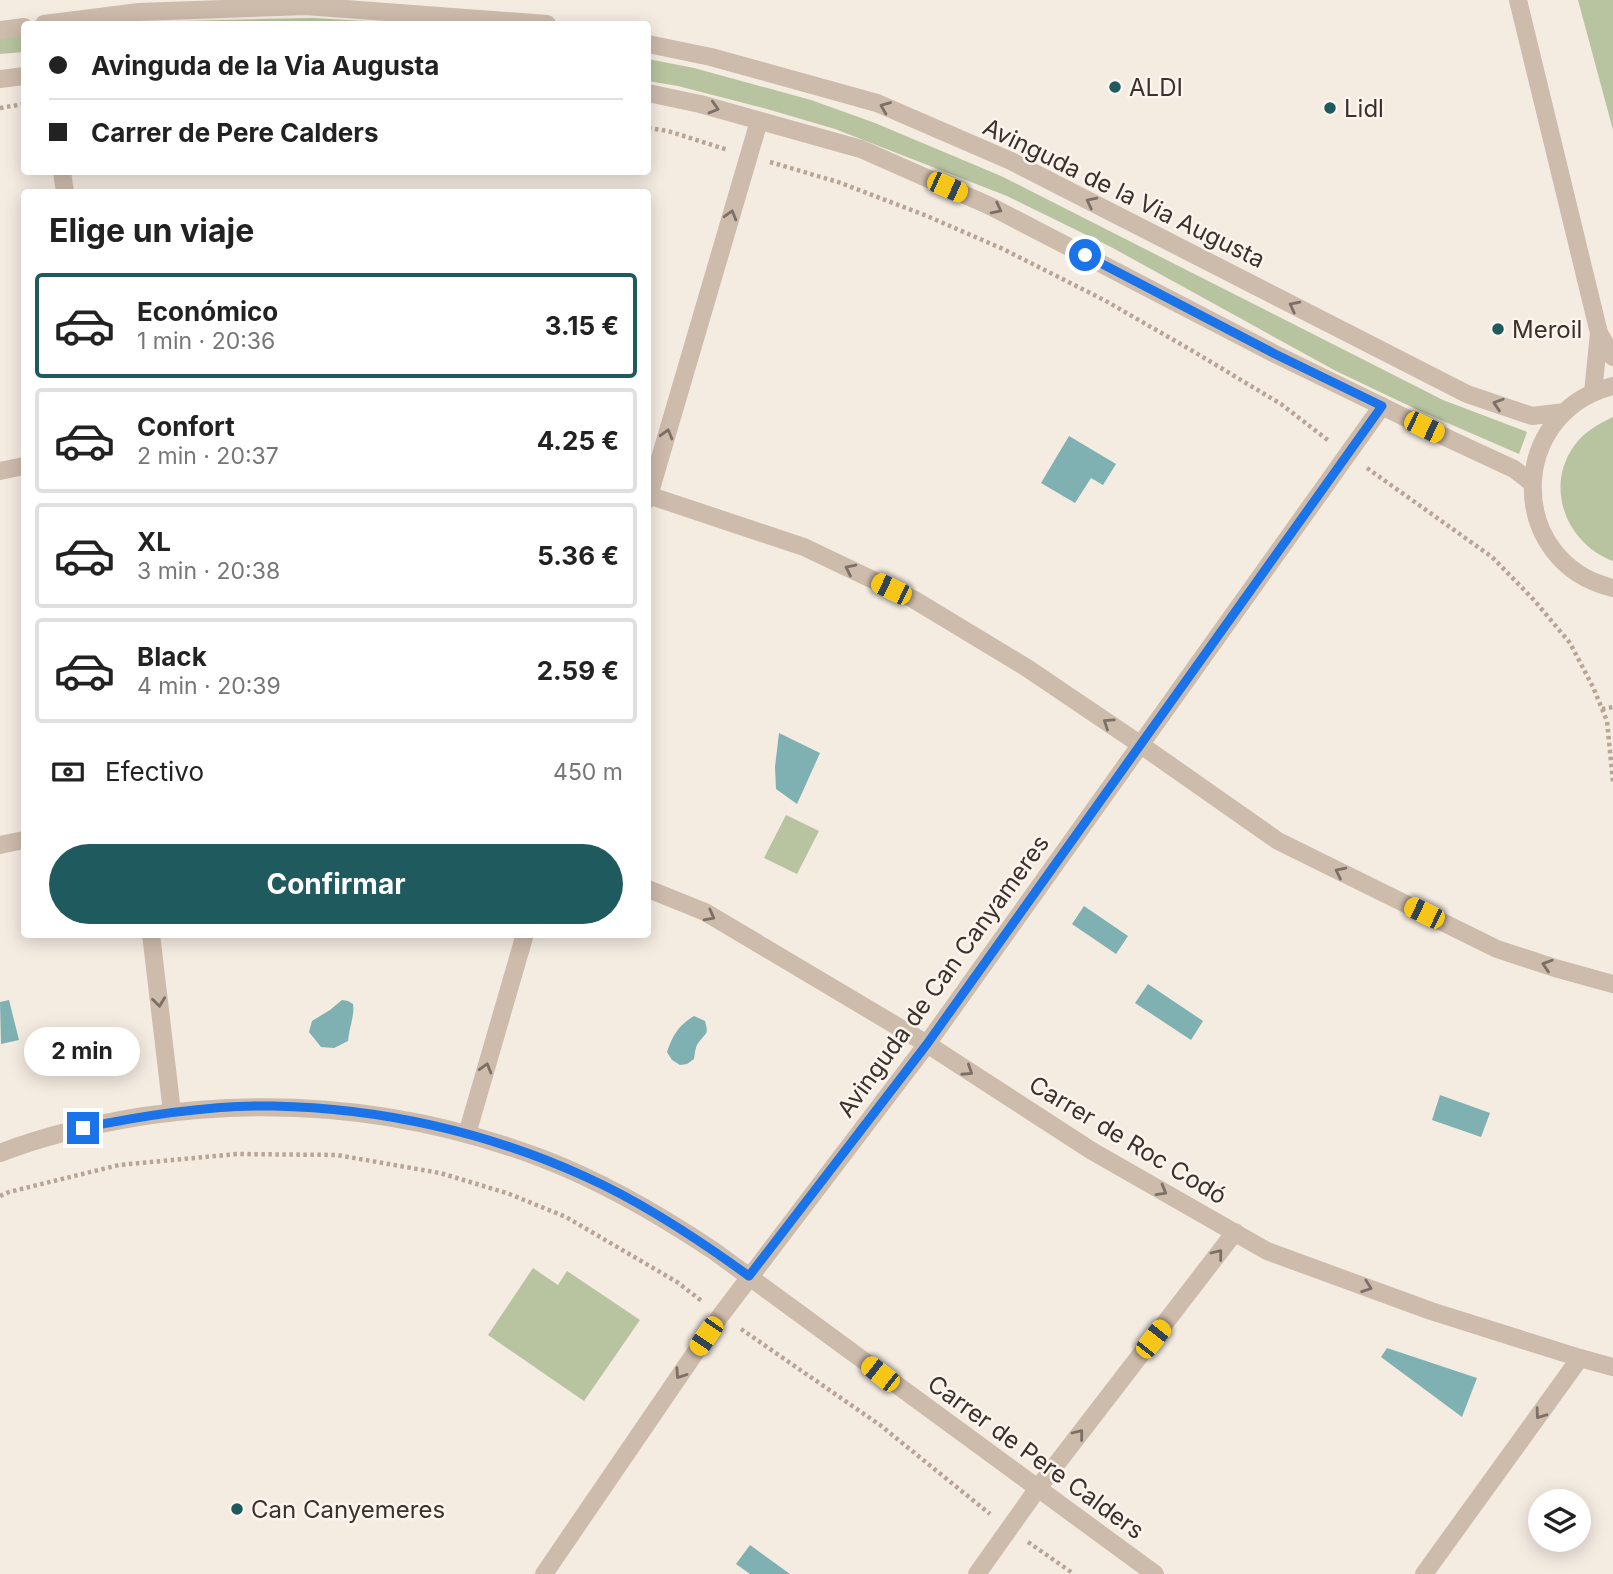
<!DOCTYPE html>
<html lang="es">
<meta charset="utf-8">
<style>
:root{--surface:#fff;--page:#f6f6f6;--text:#222;--muted:#767676;--line:#e0e0e0;--accent:#1f5a5e}
body{margin:0;font-family:Inter,sans-serif;background:var(--page);color:var(--text);height:100vh;display:flex;flex-direction:column;font-size:26px;white-space:nowrap}
*{box-sizing:border-box;margin:0}
p{font-size:23px;color:var(--muted)}
.icon{flex:none;width:38px;height:38px;fill:none;stroke:currentColor;stroke-width:2;stroke-linecap:round;stroke-linejoin:round}
.map{position:relative;flex:1;overflow:hidden}
.details{position:absolute;left:21px;top:189px;width:630px;height:749px;display:flex;flex-direction:column;background:var(--surface);border-radius:7px;box-shadow:0 4px 18px #0003}
.details>*{flex:none}
.hud{position:absolute;left:21px;top:21px;width:630px;height:154px;border-radius:7px;box-shadow:0 4px 18px #0003;display:grid;align-content:center;height:154px;padding:0 28px;background:var(--surface)}
.tools{position:absolute;left:1528px;top:1489px;display:grid;gap:14px}
.tools a{display:grid;place-items:center;width:63px;height:63px;border-radius:50%;background:var(--surface);box-shadow:0 4px 18px #0003;font-size:35px}
.end{position:absolute;width:32px;height:32px;margin:-16px;border:9px solid #1a73e8;background:#fff;box-shadow:0 0 0 4px #fff}
.from{border-radius:50%}
.bubble{position:absolute;height:49px;border-radius:24px;background:var(--surface);box-shadow:0 4px 18px #0003;font-size:23px;font-weight:700;line-height:49px;text-align:center}
.car{position:absolute;width:21px;height:42px;margin:-21px -10px;border-radius:9px;box-shadow:0 0 5px 2px #0007;background:linear-gradient(#f5c518 24%,#345 0 40%,#f5c518 0 76%,#345 0 86%,#f5c518 0)}
.hud b{display:flex;align-items:center;gap:24px;height:66px;font-size:26px}
.hud b+b{border-top:2px solid var(--line)}
.hud i{width:18px;height:18px;background:var(--text)}
ul{padding:0;list-style:none}
li{display:flex;align-items:center;gap:21px;height:105px;margin:0 14px 10px;padding:0 14px;border:4px solid var(--line);border-radius:7px}
li div{flex:1}
li b{display:block;font-size:26px}
li em{font-style:normal;font-weight:700}
li.current{border-color:var(--accent)}
li>.icon{width:63px;height:63px;stroke-width:1.5}
h2{padding:0 28px;font-size:32px;line-height:84px}
.pay{display:flex;align-items:center;gap:18px;height:77px;padding:0 28px;font-size:26px}
.pay p{margin-inline-start:auto}
.button{display:flex;gap:14px;margin-top:auto;padding:14px 28px}
.button a{flex:1;height:80px;border-radius:42px;background:var(--accent);color:#fff;font-size:28px;font-weight:700;line-height:80px;text-align:center}
.map>svg:first-child{display:block}
.green{fill:#b8c4a0}
.water{fill:#7fb0b2}
.lines{fill:none;stroke-linecap:round;stroke-linejoin:round}
.path{stroke:#b9a596;stroke-width:4.5;stroke-dasharray:3.5 3.5;stroke-linecap:butt}
.minor{stroke:#cdbbac;stroke-width:18}
.tertiary{stroke:#cdbbac;stroke-width:18}
.oneway{stroke:#7d6f65}
.route{stroke:#1a73e8;stroke-width:9}
.poi-dot{fill:#1f5a5e;stroke:#fbf5ee;stroke-width:2.5}
.labels{text-anchor:middle;dominant-baseline:central;stroke-width:5;stroke-linejoin:round;paint-order:stroke}
.poi-label{font-size:24px;fill:#3b302b;stroke:#fbf5ee;text-anchor:start}
.street-label{font-size:24px;fill:#3b302b;stroke:#fbf5ee}
</style>
<div class="map">
<svg width="1613" height="1574" viewBox="0 0 1613 1574">
<rect width="100%" height="100%" fill="#f4ebe1"/>
<path class="green" d="M1578 0H1613V130Z
M312 18 418 24H115L139 22Z
M24 34V52L0 54V38Z
M648 59 694 68 811 100 875 123 1001 176 1443 400 1527 432 1519 454 1420 411 1336 371 1111 247 1007 196 835 129 767 109 678 86 648 81Z
M1613 417V561C1567 544 1544 488 1574 446 1584 432 1598 424 1613 417Z
M786 815 819 831 797 874 764 858Z
M533 1268 558 1285 567 1271 640 1320 584 1401 488 1335Z"/>
<path class="water" d="M1069 436 1116 464 1103 485 1091 478 1075 503 1041 483Z
M779 733 820 753 797 804 776 789 775 767Z
M1084 906 1128 936 1116 954 1072 924Z
M1148 984 1203 1021 1191 1040 1135 1003Z
M9 1000 19 1040 1 1044 0 1002Z
M342 1000 348 1001 353 1004C355 1014 349 1029 348 1041L334 1048 321 1047 309 1032 312 1021 330 1010Z
M694 1016 705 1021C709 1035 706 1032 699 1042 695 1046 695 1054 694 1059L687 1064 680 1065 672 1060 667 1052C673 1035 678 1026 694 1016Z
M1440 1095 1490 1113 1481 1137 1432 1120Z
M1387 1348 1477 1378 1462 1417 1381 1357Z
M750 1545 790 1574H750L736 1564Z"/>
<g class="lines">
<path class="path" d="M0 108 24 104
M648 128 668 131 728 150
M770 162 838 182 927 216 1003 249 1104 300 1191 350 1281 404 1329 441
M1367 468 1492 557 1534 600 1570 643 1593 687 1607 721 1613 782
M1602 709 1613 707
M0 1196 9 1192 119 1165 237 1154 337 1155 440 1173 507 1193 566 1217 677 1282 703 1302
M741 1329 880 1425 990 1514
M1028 1542 1074 1574"/>
<path class="minor" d="M62 172 65 192
M0 471 24 466
M648 495 804 547 913 599 1027 668 1141 745 1278 841 1497 949 1555 968 1613 984
M648 499 759 121
M0 845 24 840
M648 889 705 912 927 1044 1092 1151 1267 1251 1431 1311 1580 1358 1613 1367
M151 934 172 1112
M467 1134 525 934
M544 1574 721 1315 927 1044 1382 406
M977 1574 1038 1488 1235 1232
M1424 1574 1580 1358"/>
<path class="tertiary" d="M1518 0 1599 333 1613 357
M44 24 139 12 306 6 547 24
M0 30 24 27
M648 44 711 57 877 103 1011 161 1467 394 1532 416 1565 412
M0 79 24 76
M648 93 700 104 861 149 990 206 1275 354 1445 437 1514 469 1532 483
M1613 386C1506 413 1506 563 1613 588
M1593 393 1599 333
M0 1153C46 1135 95 1124 144 1116 281 1096 411 1109 541 1158 602 1181 660 1215 714 1251L1155 1574"/>
</g>
<defs><path id="oneway-chevron" d="M-2-3.5L2.5 0L-2 3.5" fill="none" stroke-width="1.6" stroke-linecap="round" stroke-linejoin="round" transform="scale(1.75)"/></defs>
<g class="oneway">
<use href="#oneway-chevron" transform="translate(885 107) rotate(-158)"/>
<use href="#oneway-chevron" transform="translate(714 108) rotate(16)"/>
<use href="#oneway-chevron" transform="translate(1091 202) rotate(-153)"/>
<use href="#oneway-chevron" transform="translate(997 209) rotate(27)"/>
<use href="#oneway-chevron" transform="translate(731 215) rotate(-74)"/>
<use href="#oneway-chevron" transform="translate(1294 306) rotate(-153)"/>
<use href="#oneway-chevron" transform="translate(1498 404) rotate(-162)"/>
<use href="#oneway-chevron" transform="translate(667 434) rotate(-74)"/>
<use href="#oneway-chevron" transform="translate(850 569) rotate(-154)"/>
<use href="#oneway-chevron" transform="translate(1108 723) rotate(-146)"/>
<use href="#oneway-chevron" transform="translate(1340 872) rotate(-154)"/>
<use href="#oneway-chevron" transform="translate(710 916) rotate(28)"/>
<use href="#oneway-chevron" transform="translate(1547 965) rotate(-162)"/>
<use href="#oneway-chevron" transform="translate(159 1002) rotate(83)"/>
<use href="#oneway-chevron" transform="translate(486 1068) rotate(-74)"/>
<use href="#oneway-chevron" transform="translate(968 1071) rotate(33)"/>
<use href="#oneway-chevron" transform="translate(1162 1191) rotate(30)"/>
<use href="#oneway-chevron" transform="translate(1218 1254) rotate(-52)"/>
<use href="#oneway-chevron" transform="translate(1367 1287) rotate(20)"/>
<use href="#oneway-chevron" transform="translate(680 1374) rotate(124)"/>
<use href="#oneway-chevron" transform="translate(1540 1414) rotate(126)"/>
<use href="#oneway-chevron" transform="translate(1079 1434) rotate(-52)"/>
</g>
<g class="lines">
<path class="route" d="M83 1128C145 1115 209 1105 273 1106 380 1108 488 1132 586 1177 644 1203 698 1239 749 1276L927 1044 1382 406 1275 354 1085 255"/>
</g>
<g class="poi-dot">
<circle cx="1115" cy="87" r="7"/>
<circle cx="1330" cy="108" r="7"/>
<circle cx="1498" cy="329" r="7"/>
<circle cx="237" cy="1509" r="7"/>
</g>
<g class="labels">
<g class="poi-label">
<text x="1129" y="87">ALDI</text>
<text x="1344" y="108">Lidl</text>
<text x="1512" y="329">Meroil</text>
<text x="251" y="1509">Can Canyemeres</text>
</g>
<g class="street-label">
<text transform="translate(1124 193) rotate(26)">Avinguda de la Via Augusta</text>
<text transform="translate(943 976) rotate(-54)">Avinguda de Can Canyameres</text>
<text transform="translate(1128 1140) rotate(31)">Carrer de Roc Codó</text>
<text transform="translate(1036 1457) rotate(36)">Carrer de Pere Calders</text>
</g>
</g>
</svg>
<div class="tools">
<a><svg class="icon" aria-label="layers" viewBox="0 0 24 24"><path d="M12 4l9 5-9 5-9-5zM3 14l9 5 9-5"/></svg></a>
</div>
<i class="end from" style="left:1085px;top:255px"></i>
<i class="end" style="left:83px;top:1128px"></i>
<div class="bubble" style="left:24px;top:1027px;width:116px">2 min</div>
<i class="car" style="left:947px;top:187px;rotate:114deg"></i>
<i class="car" style="left:1424px;top:427px;rotate:116deg"></i>
<i class="car" style="left:891px;top:589px;rotate:296deg"></i>
<i class="car" style="left:1424px;top:913px;rotate:296deg"></i>
<i class="car" style="left:706px;top:1336px;rotate:214deg"></i>
<i class="car" style="left:1153px;top:1339px;rotate:38deg"></i>
<i class="car" style="left:880px;top:1374px;rotate:308deg"></i>
<div class="hud">
<b><i class="from"></i>Avinguda de la Via Augusta</b>
<b><i></i>Carrer de Pere Calders</b>
</div>
<section class="details">
<h2>Elige un viaje</h2>
<ul>
<li class="current"><svg class="icon" aria-label="car" viewBox="0 0 24 24"><path d="M5 17H2v-5l4-1 3-4h7l3 4 3 1v5h-3M9 17h6M6 11h13"/><circle cx="7" cy="17" r="2"/><circle cx="17" cy="17" r="2"/></svg><div><b>Económico</b><p>1 min · 20:36</p></div><em>3.15 €</em></li>
<li><svg class="icon" aria-label="car" viewBox="0 0 24 24"><path d="M5 17H2v-5l4-1 3-4h7l3 4 3 1v5h-3M9 17h6M6 11h13"/><circle cx="7" cy="17" r="2"/><circle cx="17" cy="17" r="2"/></svg><div><b>Confort</b><p>2 min · 20:37</p></div><em>4.25 €</em></li>
<li><svg class="icon" aria-label="car" viewBox="0 0 24 24"><path d="M5 17H2v-5l4-1 3-4h7l3 4 3 1v5h-3M9 17h6M6 11h13"/><circle cx="7" cy="17" r="2"/><circle cx="17" cy="17" r="2"/></svg><div><b>XL</b><p>3 min · 20:38</p></div><em>5.36 €</em></li>
<li><svg class="icon" aria-label="car" viewBox="0 0 24 24"><path d="M5 17H2v-5l4-1 3-4h7l3 4 3 1v5h-3M9 17h6M6 11h13"/><circle cx="7" cy="17" r="2"/><circle cx="17" cy="17" r="2"/></svg><div><b>Black</b><p>4 min · 20:39</p></div><em>2.59 €</em></li>
</ul>
<div class="pay"><svg class="icon" aria-label="cash" viewBox="0 0 24 24"><path d="M3 7h18v10H3z"/><circle cx="12" cy="12" r="2"/></svg>Efectivo<p>450 m</p></div>
<div class="button"><a>Confirmar</a></div>
</section>
</div>
